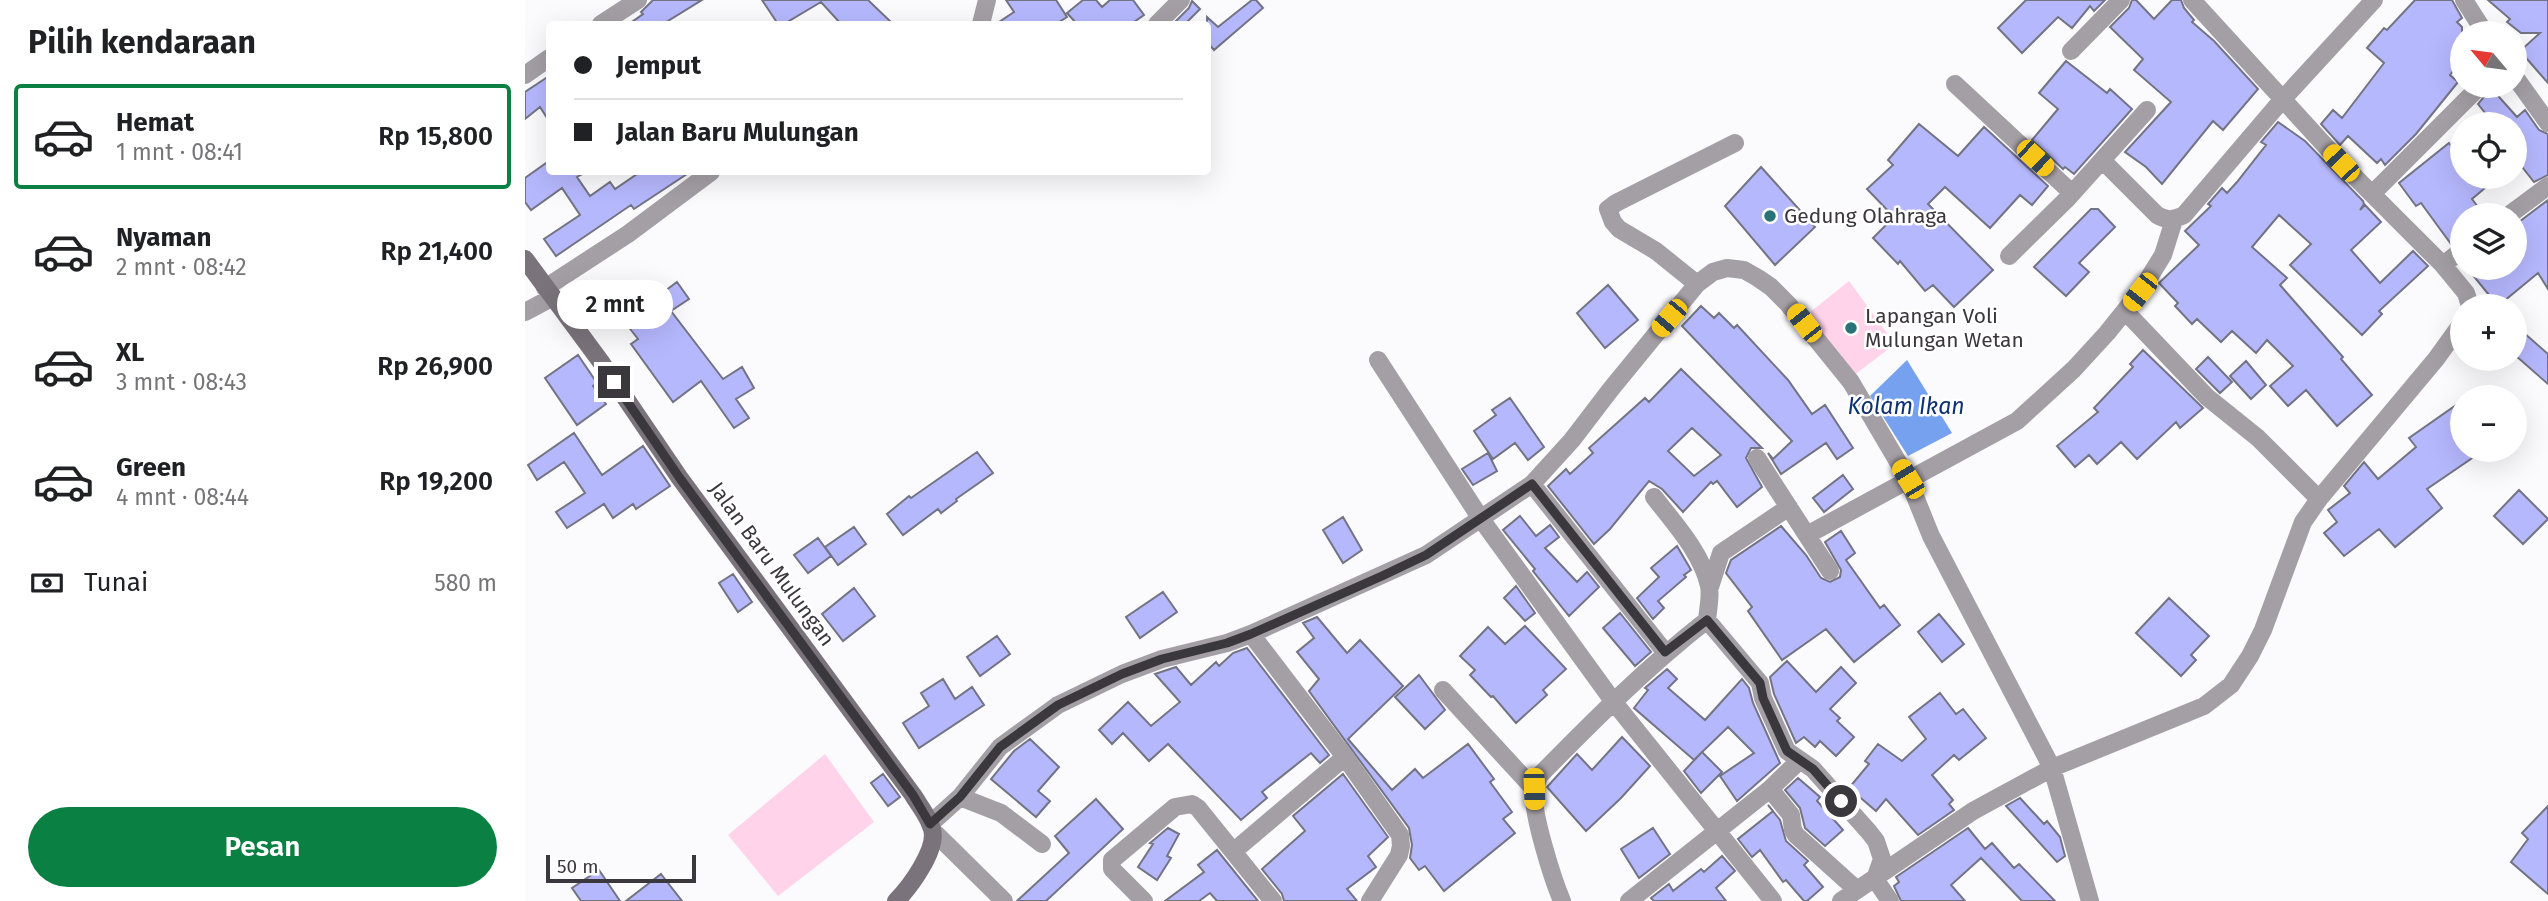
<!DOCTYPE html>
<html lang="id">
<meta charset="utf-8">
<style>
:root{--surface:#fff;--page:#f2f2f2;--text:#202124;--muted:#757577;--line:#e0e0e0;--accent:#0b8043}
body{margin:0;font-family:"Fira Sans",sans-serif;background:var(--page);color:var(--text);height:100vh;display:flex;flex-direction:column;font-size:26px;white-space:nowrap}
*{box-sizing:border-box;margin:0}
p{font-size:23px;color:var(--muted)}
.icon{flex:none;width:38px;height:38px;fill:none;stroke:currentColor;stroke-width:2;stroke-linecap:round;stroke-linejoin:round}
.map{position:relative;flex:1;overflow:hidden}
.sheet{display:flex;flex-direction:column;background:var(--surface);width:525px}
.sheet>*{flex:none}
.guide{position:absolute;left:21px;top:21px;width:665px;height:154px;border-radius:7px;box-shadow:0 7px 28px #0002;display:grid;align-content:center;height:154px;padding:0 28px;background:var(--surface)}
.needle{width:46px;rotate:299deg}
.buttons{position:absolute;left:1925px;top:21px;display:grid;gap:14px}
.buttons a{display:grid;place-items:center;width:77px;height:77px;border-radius:50%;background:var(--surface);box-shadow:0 7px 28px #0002;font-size:35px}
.scale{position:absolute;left:21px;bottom:18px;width:150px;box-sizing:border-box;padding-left:7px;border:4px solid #3a373d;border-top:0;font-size:19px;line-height:24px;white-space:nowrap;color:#3a373d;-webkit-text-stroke:5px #fff;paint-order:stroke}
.end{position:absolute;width:32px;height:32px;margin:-16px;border:9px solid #3a373d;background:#fff;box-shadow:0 0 0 4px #fff}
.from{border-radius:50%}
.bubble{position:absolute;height:49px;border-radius:24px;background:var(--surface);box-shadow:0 7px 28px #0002;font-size:23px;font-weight:600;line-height:49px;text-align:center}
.car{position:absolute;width:21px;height:42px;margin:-21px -10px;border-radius:9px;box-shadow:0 0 5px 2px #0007;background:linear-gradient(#f5c518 24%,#345 0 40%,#f5c518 0 76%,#345 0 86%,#f5c518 0)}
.guide b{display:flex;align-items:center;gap:24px;height:66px;font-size:26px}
.guide b+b{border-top:2px solid var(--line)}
.guide i{width:18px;height:18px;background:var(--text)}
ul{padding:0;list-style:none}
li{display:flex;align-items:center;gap:21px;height:105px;margin:0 14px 10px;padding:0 14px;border:4px solid transparent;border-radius:7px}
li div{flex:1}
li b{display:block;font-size:26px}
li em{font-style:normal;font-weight:600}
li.current{border-color:var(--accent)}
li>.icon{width:63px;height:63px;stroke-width:1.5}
h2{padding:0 28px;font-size:32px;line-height:84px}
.pay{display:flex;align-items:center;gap:18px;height:77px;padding:0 28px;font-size:26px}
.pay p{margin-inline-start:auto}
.primary-button{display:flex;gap:14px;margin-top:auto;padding:14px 28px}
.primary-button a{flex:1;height:80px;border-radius:42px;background:var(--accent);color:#fff;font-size:28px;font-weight:600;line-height:80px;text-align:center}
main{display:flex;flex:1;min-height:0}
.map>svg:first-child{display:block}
.green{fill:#ffd4ea}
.water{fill:#75a1ee}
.building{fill:#b6b8fe;stroke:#737483;stroke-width:2;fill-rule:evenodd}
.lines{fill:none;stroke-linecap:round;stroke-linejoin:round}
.street{stroke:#a49fa5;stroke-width:18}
.secondary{stroke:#7b737b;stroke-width:18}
.route{stroke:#3a373d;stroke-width:9}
.poi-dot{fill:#287375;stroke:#fff;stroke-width:2.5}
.labels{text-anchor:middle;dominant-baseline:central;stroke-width:5;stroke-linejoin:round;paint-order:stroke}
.poi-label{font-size:21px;fill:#3a373d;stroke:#fff;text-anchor:start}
.street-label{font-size:21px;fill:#3a373d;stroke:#fff}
.water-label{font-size:23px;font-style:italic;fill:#0c3174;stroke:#fff}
</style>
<main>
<section class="sheet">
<h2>Pilih kendaraan</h2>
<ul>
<li class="current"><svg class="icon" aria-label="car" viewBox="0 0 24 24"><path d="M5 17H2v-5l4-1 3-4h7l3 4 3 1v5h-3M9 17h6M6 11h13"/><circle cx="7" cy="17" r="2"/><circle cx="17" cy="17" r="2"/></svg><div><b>Hemat</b><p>1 mnt · 08:41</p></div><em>Rp 15,800</em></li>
<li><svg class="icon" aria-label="car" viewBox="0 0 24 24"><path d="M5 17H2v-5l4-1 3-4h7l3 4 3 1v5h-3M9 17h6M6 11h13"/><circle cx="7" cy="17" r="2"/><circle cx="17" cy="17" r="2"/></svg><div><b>Nyaman</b><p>2 mnt · 08:42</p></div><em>Rp 21,400</em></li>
<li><svg class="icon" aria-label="car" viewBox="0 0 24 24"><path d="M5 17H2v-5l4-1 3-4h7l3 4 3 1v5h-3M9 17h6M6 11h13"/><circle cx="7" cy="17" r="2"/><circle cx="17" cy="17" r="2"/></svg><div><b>XL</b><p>3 mnt · 08:43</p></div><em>Rp 26,900</em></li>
<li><svg class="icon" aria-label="car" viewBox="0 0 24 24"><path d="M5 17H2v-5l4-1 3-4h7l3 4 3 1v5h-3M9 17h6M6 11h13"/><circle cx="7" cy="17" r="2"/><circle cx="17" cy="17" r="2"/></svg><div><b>Green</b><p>4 mnt · 08:44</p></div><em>Rp 19,200</em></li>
</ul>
<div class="pay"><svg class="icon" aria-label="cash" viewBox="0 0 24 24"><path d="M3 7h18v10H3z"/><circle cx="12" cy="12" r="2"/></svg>Tunai<p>580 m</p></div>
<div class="primary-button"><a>Pesan</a></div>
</section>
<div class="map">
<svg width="2023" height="901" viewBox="0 0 2023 901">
<rect width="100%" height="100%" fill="#fbfafd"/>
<path class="green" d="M1324 281 1370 344 1328 376 1284 313Z
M300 754 349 822 253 896 203 835Z"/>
<path class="water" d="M1382 360 1427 433 1383 456 1345 396Z"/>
<path class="building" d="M128 0H177L138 24H104L118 14 116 12Z
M237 0H343L368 24H316L296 2 259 24H253Z
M481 0H531L542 17 531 24H471L489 12Z
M558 0H571L577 7 585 0H608L619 15 606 24H552L542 13Z
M727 0H731L738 8 689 50 682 42V17L693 27Z
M1501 0H1580L1569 11 1565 6 1547 28 1533 17 1497 53 1473 28Z
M1607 0H1611L1629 19 1647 0H1656L1659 8 1669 20 1667 22 1689 41 1733 89 1698 130 1688 121 1637 184 1621 167 1600 152 1646 102 1609 70 1618 59 1585 27 1604 8Z
M1890 0H1927L1937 18 1932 22 1937 27V59L1925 75 1933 82 1891 134 1860 165 1856 159 1852 163 1823 136 1815 145 1796 124 1808 110 1817 118 1859 63 1842 48 1859 28 1862 30Z
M1963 0H2023V83L1995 51 2015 33H1996L1982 22 1985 19Z
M667 1 675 9 660 24H648L664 8Z
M1541 61 1582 93 1585 89 1607 109 1549 174 1540 167 1538 169 1507 140 1533 109 1514 93Z
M24 76V121L15 107 0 119V92Z
M1966 88 1992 117 2000 110 2014 130 2023 134V175L2009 182 1990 158V124H1969L1953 104Z
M1753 122 1780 141 1838 201 1839 204 1835 210 1840 205 1856 222 1826 250 1855 283 1888 251 1903 266 1854 311 1857 314 1837 335 1765 265 1786 244 1754 215 1727 247 1762 278 1755 285 1818 357 1816 359 1847 395 1812 426 1781 390 1763 406 1745 386 1768 366 1742 340 1731 353 1707 331 1696 342 1672 319 1667 324 1650 306 1653 303 1634 283 1674 245 1660 231 1686 206 1683 204 1697 188 1702 193 1712 182 1741 145 1736 142Z
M1394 124 1433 156 1459 127 1523 186 1507 205 1495 195 1465 228 1420 187 1403 204 1468 270 1429 307 1408 285 1400 291 1375 261 1373 264 1348 238 1369 217 1342 189 1368 165 1363 160Z
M1924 143 1937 161V177H1973L1947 199 1959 215H1937V239L1926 244 1896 203 1891 206 1874 183Z
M24 161V172H61L52 177 65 196 85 182 90 189 115 172H165L109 209 106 205 31 256 19 239 55 215 37 188 6 210 0 202V178Z
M1236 167 1290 227 1250 265 1200 206Z
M2023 200V289L2013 273 1973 306 1942 268H1990V225Z
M1566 209H1573L1590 227 1554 263 1564 272 1541 296 1509 267Z
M152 282 164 299 146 311 198 379 217 367 229 388 211 399 224 418 209 428 176 381 148 402 106 344 113 339 95 316 131 288 136 294Z
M1083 285 1113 320 1080 348 1052 313Z
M1176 306 1189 318 1194 313 1209 328 1212 325 1263 380 1287 414 1300 405 1328 448 1312 459 1301 443 1256 474 1243 453 1248 459 1267 441 1157 326Z
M1990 325 2023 354V384L1990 355Z
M1618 350 1678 408 1655 428 1651 422 1612 459 1596 442 1572 464 1564 455 1550 467 1532 446 1573 412 1569 408 1608 367 1605 364Z
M53 355 72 383 68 386 81 404 52 425 20 378Z
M1683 357 1707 382 1695 393 1671 369Z
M1721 361 1741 385 1726 399 1705 376Z
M1156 369 1237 448H1226L1221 458 1237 487 1212 507 1192 481 1188 484 1186 482 1158 512 1137 489 1124 481 1085 529 1069 544 1023 486 1041 469 1045 474 1068 453 1064 448 1120 398 1124 402ZM1167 428 1196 455 1169 476 1143 451Z
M985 398 1019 447 1003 460 990 443 968 459 949 431 971 415 967 410Z
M1937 401V450H1959L1902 489 1917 508 1870 547 1854 529 1819 556 1799 533 1812 522 1803 510 1825 493 1819 486 1839 462 1853 479 1891 447 1884 438Z
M49 433 77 475 118 446 145 486 111 509 108 504 88 518 79 504 42 528 31 512 60 493 39 462 12 480 3 465Z
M452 452 468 473 431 499 432 501 416 513 413 509 378 535 362 514 384 496 386 498Z
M963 453 972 471 948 485 937 469Z
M1318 475 1328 489 1299 512 1288 498Z
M1994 490 2023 519 1998 544 1969 516Z
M995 516 1011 536 1025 525 1034 537 1020 548 1052 582 1062 572 1074 587 1044 616 1008 571 1010 569 978 530Z
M818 517 837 550 818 563 798 530Z
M1256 526 1281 555 1296 578 1305 582 1315 577 1316 570 1300 542 1316 531 1330 553 1321 560 1355 608 1359 605 1375 625 1329 662 1301 629 1257 660 1223 611 1227 607 1201 573 1206 560Z
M329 527 341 544 313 565 300 547Z
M293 538 306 556 283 573 269 555Z
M1152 546 1166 570 1159 575 1161 577 1133 601 1139 608 1128 619 1112 598 1134 577 1126 568Z
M208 574 227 602 213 612 194 583Z
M991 586 1010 613 1000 621 979 598Z
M329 588 350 616 318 641 297 614Z
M638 592 652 612 615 638 601 617Z
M1644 598 1684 636 1666 655 1671 660 1656 676 1611 633Z
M1095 613 1126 652 1110 666 1078 628Z
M1414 614 1439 644 1417 662 1393 632Z
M792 617 822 653 835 640 878 686 823 739 867 790 890 769 898 778 943 744 969 779 965 782 987 812 978 819 990 833 919 891 900 866 894 870 885 858 887 845 884 828 784 691 794 679 772 652 789 638 778 623Z
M1000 626 1041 669 1018 690 1022 695 991 723 968 696 966 697 945 675 950 670 935 656 963 627 980 644Z
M472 636 485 654 455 676 442 657Z
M722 648 804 755 795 763 786 753 737 792 742 798 716 820 643 744 624 761 598 733 587 744 574 730 603 702 626 726 655 702 630 674 651 667 666 685 691 662 694 666 708 653Z
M1262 661 1291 692 1316 667 1331 683 1305 709 1315 718 1312 721 1329 737 1311 756 1295 741 1290 747 1279 737 1271 743 1249 694 1245 677Z
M1142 669 1152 679 1143 688 1180 720 1217 679 1224 688 1228 703 1255 763 1212 801 1195 776 1229 753 1203 727 1169 760 1109 708 1123 690 1120 688Z
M894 675 920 710 900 729 870 697Z
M418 679 430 699 447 687 459 705 394 748 378 723 404 706 396 693Z
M1415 693 1431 714 1438 709 1461 738 1434 760 1429 755 1407 775 1428 800 1424 804 1429 810 1393 835 1361 799 1351 811 1324 788 1344 764 1340 761 1353 744 1377 761 1401 739 1384 717Z
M1097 737 1125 766 1096 798 1061 831 1022 787 1052 754 1067 770Z
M505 739 534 767 513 791 525 801 511 817 466 779 489 751Z
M1177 752 1197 772 1176 793 1159 771Z
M358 774 375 797 363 806 346 783Z
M818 774 863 837 843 856 851 867 822 889 832 901H759L757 894 737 869 780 831 768 816Z
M1273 778 1295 797 1292 801 1318 830 1300 846 1280 828 1275 808 1260 790Z
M1495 798 1519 824 1522 821 1535 837 1540 856 1532 862 1481 806Z
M571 799 598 829 521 901H492L544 853 530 836Z
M1243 805 1255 820 1261 841 1283 861 1279 865 1298 887 1282 901H1279L1261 880 1258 882 1235 850 1227 857 1213 839 1248 811Z
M2023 806V894L1986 862 2003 839 1997 833Z
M643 828 654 834 642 856 646 858 632 880 613 867 628 844 625 843Z
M1128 828 1145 854 1114 878 1096 849Z
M1443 828 1460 849 1467 843 1489 868 1494 864 1530 901H1497L1456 858 1426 885 1440 901H1376L1369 886 1374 882 1371 877Z
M692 850 733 901H692L685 893 674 901H640L679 872 673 865Z
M1197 856 1210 871 1191 888 1201 901H1129L1126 898 1144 884 1148 891 1176 869 1179 872Z
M74 870 95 901H56L47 888Z
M136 874 157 901H101Z"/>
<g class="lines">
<path class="street" d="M1667 0 1816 163 1918 265 1941 293 1945 306
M1939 0 1960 33
M76 24 113 0
M456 24 462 0
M632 24 656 0
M1546 51 1596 0
M0 75 24 58
M1990 77 2023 123
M1430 84 1547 193
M1577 160 1632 215C1642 221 1648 220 1659 215L1757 100 1849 0
M1847 194 1955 86
M1984 215 2023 186
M1484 256 1543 198 1622 110
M1918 265 1937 250
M1172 284 1131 251 1094 229 1088 222 1083 209 1091 203 1210 143
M20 288 103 234 186 172
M1600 311 1682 397 1733 438 1794 499
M0 312 28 297
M853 360 956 519 1088 701 1248 901
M1232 458 1305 571
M1007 484 1140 652
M1129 497C1149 523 1177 553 1184 586 1186 596 1183 609 1182 620L1235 683 1238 698 1262 751 1288 769 1344 832 1351 841 1357 859 1350 879 1365 901
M1282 535 1492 421 1549 369 1582 333 1615 292 1638 255 1649 220
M1185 587 1196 553 1264 507
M726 634 820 757 875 835 876 846 874 855 845 901
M918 690 1009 789
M1245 789 1266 815 1268 830 1271 835 1332 890
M435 797 476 813 517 844
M405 824 435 797 475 747 533 705 597 674 637 659 702 643 726 634 901 555 1007 484 1047 440 1086 389 1172 284 1188 272 1202 268 1219 270 1233 278 1246 287 1263 304 1326 382 1383 479 1406 536 1527 768 1565 901
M409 832 479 901
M709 851 820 757
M619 901 587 869V860L650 807 667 804 673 808 748 901
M1037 901C1028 880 1006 811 1009 790 1010 784 1013 779 1015 775 1069 720 1122 667 1182 620
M1104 901 1245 789 1274 761
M1316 901 1448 811 1527 768 1679 706 1706 685 1725 656 1738 630 1778 522 1794 499 1911 359 1937 323"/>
<path class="secondary" d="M0 259 76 362 154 477 388 795C394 805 404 817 407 829 413 849 385 887 371 901"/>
</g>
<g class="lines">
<path class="route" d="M89 382 154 477 388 795 405 824 435 797 475 747 533 705 597 674 637 659 702 643 726 634 857 576 901 555 1007 484 1140 652 1182 620 1235 683 1238 698 1262 751 1288 769 1316 801"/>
</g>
<g class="poi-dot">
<circle cx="1245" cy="216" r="7"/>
<circle cx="1326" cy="328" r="7"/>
</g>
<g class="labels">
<g class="poi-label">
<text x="1259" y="216">Gedung Olahraga</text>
<text x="1340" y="316">Lapangan Voli<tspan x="1340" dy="24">Mulungan Wetan</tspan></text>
</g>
<g class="street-label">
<text transform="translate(247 564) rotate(54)">Jalan Baru Mulungan</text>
</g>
<g class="water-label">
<text x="1381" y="406">Kolam Ikan</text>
</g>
</g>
</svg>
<div class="buttons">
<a><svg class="needle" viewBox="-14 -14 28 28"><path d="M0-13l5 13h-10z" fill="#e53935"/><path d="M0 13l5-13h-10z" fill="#757577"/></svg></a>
<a><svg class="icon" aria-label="locate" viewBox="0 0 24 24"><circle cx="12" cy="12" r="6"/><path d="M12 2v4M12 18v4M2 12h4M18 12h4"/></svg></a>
<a><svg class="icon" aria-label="layers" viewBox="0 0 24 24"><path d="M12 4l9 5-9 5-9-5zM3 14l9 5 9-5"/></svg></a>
<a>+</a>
<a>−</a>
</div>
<div class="scale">50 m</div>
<i class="end from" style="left:1316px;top:801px"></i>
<i class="end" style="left:89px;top:382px"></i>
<div class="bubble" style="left:32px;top:280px;width:116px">2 mnt</div>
<i class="car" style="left:1510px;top:158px;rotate:133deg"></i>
<i class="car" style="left:1816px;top:163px;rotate:317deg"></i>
<i class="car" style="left:1615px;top:292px;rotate:218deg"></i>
<i class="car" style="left:1144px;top:318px;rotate:220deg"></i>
<i class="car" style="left:1279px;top:323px;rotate:322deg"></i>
<i class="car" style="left:1383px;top:479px;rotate:329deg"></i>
<i class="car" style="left:1009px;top:789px;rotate:178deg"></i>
<div class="guide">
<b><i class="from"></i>Jemput</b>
<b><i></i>Jalan Baru Mulungan</b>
</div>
</div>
</main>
